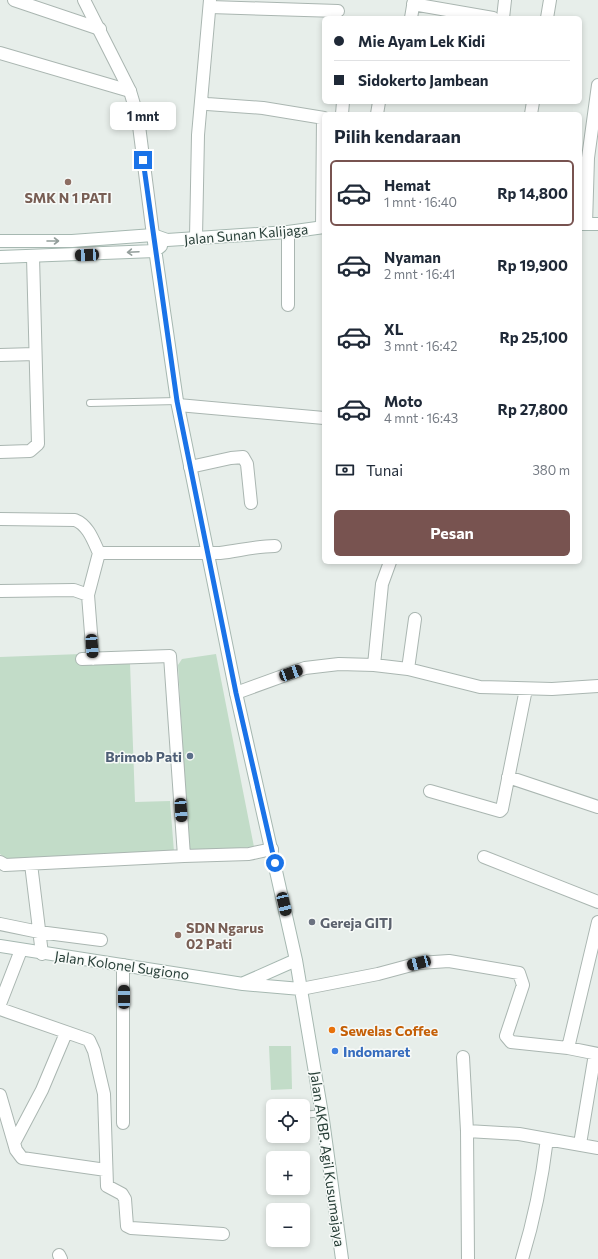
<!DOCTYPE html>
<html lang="id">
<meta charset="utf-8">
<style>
:root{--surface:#fff;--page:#f6f6f7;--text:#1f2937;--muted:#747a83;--line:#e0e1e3;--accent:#785350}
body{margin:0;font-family:Commissioner,sans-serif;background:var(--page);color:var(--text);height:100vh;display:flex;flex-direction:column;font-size:15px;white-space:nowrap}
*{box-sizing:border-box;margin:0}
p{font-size:13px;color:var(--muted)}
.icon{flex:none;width:22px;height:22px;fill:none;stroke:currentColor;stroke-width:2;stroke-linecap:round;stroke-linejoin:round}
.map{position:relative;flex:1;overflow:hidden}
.details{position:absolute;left:322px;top:112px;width:260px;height:452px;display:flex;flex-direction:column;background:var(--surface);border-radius:6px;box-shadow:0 2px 6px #0003}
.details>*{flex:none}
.banner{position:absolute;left:322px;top:16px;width:260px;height:88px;border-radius:6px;box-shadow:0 2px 6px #0003;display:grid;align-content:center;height:88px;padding:0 12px;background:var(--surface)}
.fabs{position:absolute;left:266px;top:1099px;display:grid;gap:8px}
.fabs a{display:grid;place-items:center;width:44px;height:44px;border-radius:6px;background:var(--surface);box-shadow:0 2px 6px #0003;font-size:20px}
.end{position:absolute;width:18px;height:18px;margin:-9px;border:5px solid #1a73e8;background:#fff;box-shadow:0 0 0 2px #fff}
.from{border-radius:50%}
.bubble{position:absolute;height:28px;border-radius:6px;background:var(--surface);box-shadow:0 2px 6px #0003;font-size:13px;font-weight:700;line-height:28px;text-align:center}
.car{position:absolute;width:12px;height:24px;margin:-12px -6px;border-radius:5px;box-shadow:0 0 3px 1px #0007;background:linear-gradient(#222 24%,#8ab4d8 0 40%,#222 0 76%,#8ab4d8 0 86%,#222 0)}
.banner b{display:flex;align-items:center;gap:14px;height:38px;font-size:15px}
.banner b+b{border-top:1px solid var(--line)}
.banner i{width:10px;height:10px;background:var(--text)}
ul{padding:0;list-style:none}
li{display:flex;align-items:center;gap:12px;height:66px;margin:0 8px 6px;padding:0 4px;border:2px solid transparent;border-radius:6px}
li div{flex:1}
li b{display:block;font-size:15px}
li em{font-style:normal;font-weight:700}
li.selected{border-color:var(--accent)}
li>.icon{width:36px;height:36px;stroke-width:1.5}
h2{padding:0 12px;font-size:18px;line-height:48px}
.pay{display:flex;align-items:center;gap:10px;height:44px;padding:0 12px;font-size:15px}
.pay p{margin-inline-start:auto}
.action{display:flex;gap:8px;margin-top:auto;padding:8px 12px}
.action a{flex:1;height:46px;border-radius:6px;background:var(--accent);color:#fff;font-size:16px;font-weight:700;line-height:46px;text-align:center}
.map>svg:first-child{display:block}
.green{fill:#c2dcc8}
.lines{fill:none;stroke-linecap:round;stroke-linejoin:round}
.service-casing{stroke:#aab6b1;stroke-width:8}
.minor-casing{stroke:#aab6b1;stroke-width:14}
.tertiary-casing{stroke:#aab6b1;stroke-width:14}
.secondary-casing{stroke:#a6b8b1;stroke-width:14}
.service{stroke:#fff;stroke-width:6}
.minor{stroke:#fff;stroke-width:12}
.tertiary{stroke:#fff;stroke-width:12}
.secondary{stroke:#fff;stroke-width:12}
.oneway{stroke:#939e9b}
.route{stroke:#1a73e8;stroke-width:5}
.education-dot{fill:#8d6e63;stroke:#f7faf8;stroke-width:1.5}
.service-dot{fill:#5c6f8a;stroke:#f7faf8;stroke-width:1.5}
.worship-dot{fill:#6b7280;stroke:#f7faf8;stroke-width:1.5}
.food-dot{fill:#e8710a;stroke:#f7faf8;stroke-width:1.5}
.shop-dot{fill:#3f7fe0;stroke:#f7faf8;stroke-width:1.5}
.labels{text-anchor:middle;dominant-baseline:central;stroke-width:3;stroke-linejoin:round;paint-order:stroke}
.education-label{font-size:14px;font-weight:bold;fill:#785e54;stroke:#f7faf8}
.street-label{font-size:14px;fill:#273e37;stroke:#f7faf8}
.service-label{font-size:14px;font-weight:bold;fill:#4e5e75;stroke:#f7faf8;text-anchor:end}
.worship-label{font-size:14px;font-weight:bold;fill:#5b616d;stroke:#f7faf8;text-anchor:start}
.food-label{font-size:14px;font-weight:bold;fill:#c56008;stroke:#f7faf8;text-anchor:start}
.shop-label{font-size:14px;font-weight:bold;fill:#366cbe;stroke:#f7faf8;text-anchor:start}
</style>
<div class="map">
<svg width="598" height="1259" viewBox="0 0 598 1259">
<rect width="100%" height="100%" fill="#e7eeea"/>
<path class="green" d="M81 654 130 663 135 802 170 801 174 852 8 860 0 854V657Z
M216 654 254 847 189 852 178 665 182 659Z
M269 1046H291L292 1089 271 1090Z"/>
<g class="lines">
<defs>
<path id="service" d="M90 403 177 401
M303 1115 322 1113"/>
<path id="minor" d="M14 0 100 29
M413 4 493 18
M210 7 338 11
M411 18 414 0
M503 18 505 0
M547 18 550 0
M0 53 130 91
M202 102 207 104 263 108 324 118
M342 114 343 102
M377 114 379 102
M531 114 533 102
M586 224 588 158 598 85
M322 227 323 118
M288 232V305
M0 355 35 354
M178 405 324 418
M0 452 30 451 38 444 33 257
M190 467 231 458 243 457 247 464 251 503
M0 519 75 520C88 525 93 540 99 553L88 595 74 590 0 591
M99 553H220C238 551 256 546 275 546
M88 595 93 659
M374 665 382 584 390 562
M408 669 415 619
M236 693 305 668 339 664 374 665 408 669 480 687 552 689 598 686
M508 777 598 807
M430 791 500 811 502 809 526 689
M184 856 249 854 272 849
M484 857 598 902
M0 862 5 865 184 856 170 656 82 659
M31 864 42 954
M0 924 39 932 101 940
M123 965V1123
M301 989 378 974 419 963 449 961 519 973 523 985 506 1036 511 1042 568 1048 598 1054
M0 1004 21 950
M0 1009 89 1040 94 1051 104 1094 107 1186 122 1194 125 1199 127 1226 131 1228 223 1234
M66 1033 42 1090 14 1143 16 1150 22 1158 106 1170
M568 1048 598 922
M463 1057 467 1131 468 1259
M0 1095 14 1143
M467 1131 519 1134 598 1148
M580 1144 595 1054
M59 1255 61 1259
M522 1259C534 1220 542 1180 547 1139"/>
<path id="tertiary" d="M84 0 130 91 138 118 153 235
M196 237 198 135 210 0"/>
<path id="secondary" d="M580 224H598
M153 235 177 401 236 693 296 960 323 1120 342 1259
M0 241H72L153 235 167 240 288 232 324 227
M0 257 155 251 161 246
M0 946 243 984 301 989
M244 983 296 960"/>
</defs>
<use href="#service" class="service-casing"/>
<use href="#minor" class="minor-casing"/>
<use href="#tertiary" class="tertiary-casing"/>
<use href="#secondary" class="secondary-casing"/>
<use href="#service" class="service"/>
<use href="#minor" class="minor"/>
<use href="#tertiary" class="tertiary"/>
<use href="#secondary" class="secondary"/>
</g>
<defs><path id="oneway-shaft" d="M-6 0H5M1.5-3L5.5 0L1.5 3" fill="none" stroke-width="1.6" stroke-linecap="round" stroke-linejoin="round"/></defs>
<g class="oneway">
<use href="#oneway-shaft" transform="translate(53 241)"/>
<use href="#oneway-shaft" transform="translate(133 252) rotate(177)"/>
</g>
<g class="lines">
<path class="route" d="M143 160 177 401 236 693 275 863"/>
</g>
<g class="education-dot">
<circle cx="68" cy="182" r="4"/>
<circle cx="178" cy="935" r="4"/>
</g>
<circle class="service-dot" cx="190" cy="756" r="4"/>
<circle class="worship-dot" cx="312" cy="922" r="4"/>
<circle class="food-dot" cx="332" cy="1030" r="4"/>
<circle class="shop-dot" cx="335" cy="1051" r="4"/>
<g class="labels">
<g class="education-label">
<text x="68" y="197">SMK N 1 PATI</text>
<text x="186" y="927" text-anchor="start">SDN Ngarus<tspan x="186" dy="16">02 Pati</tspan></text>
</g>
<g class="street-label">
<text transform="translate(246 234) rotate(-5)">Jalan Sunan Kalijaga</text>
<text transform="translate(122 965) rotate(8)">Jalan Kolonel Sugiono</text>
<text transform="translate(328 1159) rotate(82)">Jalan AKBP. Agil Kusumajaya</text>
</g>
<g class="service-label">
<text x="182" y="756">Brimob Pati</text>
</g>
<g class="worship-label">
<text x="320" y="922">Gereja GITJ</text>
</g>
<g class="food-label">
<text x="340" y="1030">Sewelas Coffee</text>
</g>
<g class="shop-label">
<text x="343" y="1051">Indomaret</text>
</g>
</g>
</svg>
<div class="fabs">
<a><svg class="icon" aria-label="locate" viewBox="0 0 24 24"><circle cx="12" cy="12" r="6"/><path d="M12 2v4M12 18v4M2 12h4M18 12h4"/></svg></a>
<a>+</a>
<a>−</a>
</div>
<i class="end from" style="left:275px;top:863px"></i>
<i class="end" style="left:143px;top:160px"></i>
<div class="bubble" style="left:110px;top:102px;width:66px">1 mnt</div>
<i class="car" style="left:87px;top:255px;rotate:267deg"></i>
<i class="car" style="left:92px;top:646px;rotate:176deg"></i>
<i class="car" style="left:291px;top:673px;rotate:70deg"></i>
<i class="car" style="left:181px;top:810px;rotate:176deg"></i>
<i class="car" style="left:284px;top:904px;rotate:167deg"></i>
<i class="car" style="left:419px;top:963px;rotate:255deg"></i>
<i class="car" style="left:124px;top:997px;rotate:0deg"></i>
<div class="banner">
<b><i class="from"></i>Mie Ayam Lek Kidi</b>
<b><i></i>Sidokerto Jambean</b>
</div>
<section class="details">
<h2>Pilih kendaraan</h2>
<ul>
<li class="selected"><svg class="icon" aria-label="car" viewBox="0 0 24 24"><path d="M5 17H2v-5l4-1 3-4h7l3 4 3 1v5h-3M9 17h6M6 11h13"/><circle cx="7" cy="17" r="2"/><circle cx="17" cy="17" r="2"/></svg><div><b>Hemat</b><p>1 mnt · 16:40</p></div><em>Rp 14,800</em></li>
<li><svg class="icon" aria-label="car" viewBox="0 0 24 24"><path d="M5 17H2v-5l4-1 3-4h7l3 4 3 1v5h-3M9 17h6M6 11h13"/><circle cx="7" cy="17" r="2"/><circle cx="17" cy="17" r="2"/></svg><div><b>Nyaman</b><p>2 mnt · 16:41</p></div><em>Rp 19,900</em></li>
<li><svg class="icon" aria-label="car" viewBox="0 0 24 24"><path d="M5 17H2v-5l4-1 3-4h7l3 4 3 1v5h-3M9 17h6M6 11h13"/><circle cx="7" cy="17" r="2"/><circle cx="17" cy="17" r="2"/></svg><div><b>XL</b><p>3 mnt · 16:42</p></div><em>Rp 25,100</em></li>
<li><svg class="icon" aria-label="car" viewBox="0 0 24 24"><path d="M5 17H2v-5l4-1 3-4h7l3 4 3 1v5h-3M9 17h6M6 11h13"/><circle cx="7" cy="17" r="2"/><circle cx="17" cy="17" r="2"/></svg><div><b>Moto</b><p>4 mnt · 16:43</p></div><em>Rp 27,800</em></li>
</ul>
<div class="pay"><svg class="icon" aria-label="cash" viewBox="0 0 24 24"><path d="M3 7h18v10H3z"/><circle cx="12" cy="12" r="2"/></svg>Tunai<p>380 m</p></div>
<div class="action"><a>Pesan</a></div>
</section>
</div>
